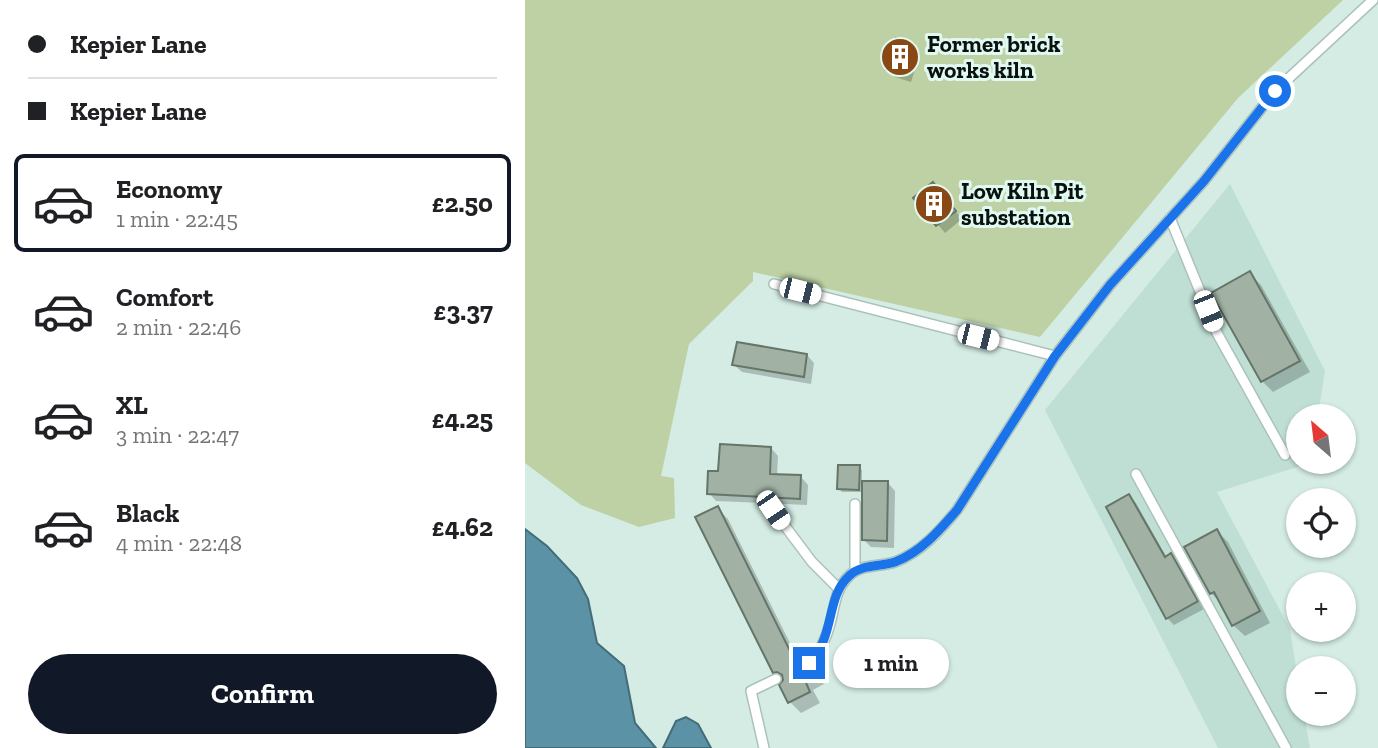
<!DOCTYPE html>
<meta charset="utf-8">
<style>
:root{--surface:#fff;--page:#f2f2f2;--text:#202124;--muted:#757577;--line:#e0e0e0;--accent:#111827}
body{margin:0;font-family:"Zilla Slab",serif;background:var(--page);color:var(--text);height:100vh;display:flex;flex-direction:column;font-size:26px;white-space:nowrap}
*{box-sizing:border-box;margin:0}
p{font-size:23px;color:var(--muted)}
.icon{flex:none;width:38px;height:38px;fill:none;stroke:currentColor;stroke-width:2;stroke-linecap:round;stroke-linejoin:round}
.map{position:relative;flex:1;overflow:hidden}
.drawer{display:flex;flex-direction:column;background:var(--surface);width:525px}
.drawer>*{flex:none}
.hud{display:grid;align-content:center;height:154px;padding:0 28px;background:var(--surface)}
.needle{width:46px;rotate:332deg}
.tools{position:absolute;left:761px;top:404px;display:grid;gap:14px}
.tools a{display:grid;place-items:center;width:70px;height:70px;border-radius:50%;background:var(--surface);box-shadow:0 2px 5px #0004;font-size:35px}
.end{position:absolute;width:32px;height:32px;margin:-16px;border:9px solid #1a73e8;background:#fff;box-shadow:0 0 0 4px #fff}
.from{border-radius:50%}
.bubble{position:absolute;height:49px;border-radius:24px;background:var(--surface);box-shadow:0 2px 5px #0004;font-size:23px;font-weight:700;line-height:49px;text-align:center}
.car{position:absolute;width:21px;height:42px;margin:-21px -10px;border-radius:9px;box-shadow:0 0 5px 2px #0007;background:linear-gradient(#fff 24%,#345 0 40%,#fff 0 76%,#345 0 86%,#fff 0)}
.hud b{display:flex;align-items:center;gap:24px;height:66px;font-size:26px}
.hud b+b{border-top:2px solid var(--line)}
.hud i{width:18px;height:18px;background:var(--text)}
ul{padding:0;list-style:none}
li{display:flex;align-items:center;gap:21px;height:98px;margin:0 14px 10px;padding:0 14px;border:4px solid transparent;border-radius:10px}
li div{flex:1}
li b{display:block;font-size:26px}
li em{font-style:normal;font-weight:700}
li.active{border-color:var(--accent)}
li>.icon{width:63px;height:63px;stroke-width:1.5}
.cta{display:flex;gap:14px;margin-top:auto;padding:14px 28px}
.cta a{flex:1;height:80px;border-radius:42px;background:var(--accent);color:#fff;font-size:28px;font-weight:700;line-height:80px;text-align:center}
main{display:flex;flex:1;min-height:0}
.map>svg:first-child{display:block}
.built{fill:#bfdfd5}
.green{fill:#bed1a4}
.water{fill:#5c92a6;stroke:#436c79;stroke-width:2}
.shadow{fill:#0003}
.building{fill:#a1b2a4;stroke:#657568;stroke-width:2}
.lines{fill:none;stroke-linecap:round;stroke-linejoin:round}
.service-casing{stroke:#abc2bb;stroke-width:12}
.service{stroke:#fff;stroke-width:9}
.route{stroke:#1a73e8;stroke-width:9}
.labels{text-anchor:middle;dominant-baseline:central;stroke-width:6;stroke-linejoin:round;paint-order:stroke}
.poi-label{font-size:23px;font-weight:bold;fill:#0a1210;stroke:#e1f9f1;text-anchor:start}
</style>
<main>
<section class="drawer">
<div class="hud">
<b><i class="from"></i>Kepier Lane</b>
<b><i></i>Kepier Lane</b>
</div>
<ul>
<li class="active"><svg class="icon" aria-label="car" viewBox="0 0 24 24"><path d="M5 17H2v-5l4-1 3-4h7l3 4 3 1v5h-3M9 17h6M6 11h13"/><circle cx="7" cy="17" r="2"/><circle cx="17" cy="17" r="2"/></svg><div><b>Economy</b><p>1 min · 22:45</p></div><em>£2.50</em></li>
<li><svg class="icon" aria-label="car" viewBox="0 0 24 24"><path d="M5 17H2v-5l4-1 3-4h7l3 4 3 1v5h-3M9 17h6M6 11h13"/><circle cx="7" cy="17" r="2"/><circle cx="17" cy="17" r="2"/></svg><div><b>Comfort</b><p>2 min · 22:46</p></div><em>£3.37</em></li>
<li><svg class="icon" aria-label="car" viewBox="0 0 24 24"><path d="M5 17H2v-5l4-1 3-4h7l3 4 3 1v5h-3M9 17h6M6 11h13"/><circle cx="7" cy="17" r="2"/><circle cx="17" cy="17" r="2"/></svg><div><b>XL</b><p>3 min · 22:47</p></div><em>£4.25</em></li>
<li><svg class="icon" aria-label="car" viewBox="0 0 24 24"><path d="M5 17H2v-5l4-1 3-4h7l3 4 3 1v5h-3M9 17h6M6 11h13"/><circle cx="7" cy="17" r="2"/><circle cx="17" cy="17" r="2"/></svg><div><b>Black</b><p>4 min · 22:48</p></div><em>£4.62</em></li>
</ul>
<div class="cta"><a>Confirm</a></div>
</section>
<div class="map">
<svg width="853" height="748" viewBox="0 0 853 748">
<rect width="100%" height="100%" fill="#d4ece4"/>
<path class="built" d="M705 184 800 371 793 416H774V462H786L785 463 692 492 765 629 773 681 774 714H779L785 748H693L520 410Z"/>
<path class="green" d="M0 0H818L713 98 515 337 228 272V281L164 344 136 476 149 478 150 518 114 527 56 505 0 463Z"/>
<path class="water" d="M0 529 22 546 52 578 63 599 72 643 99 666 110 723 131 748H0Z
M161 717 173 724 186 748H138L151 721Z"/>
<path class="shadow" d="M388 46 395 53 386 82 370 77 363 69Z
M415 192 437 219 420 233 391 198Z
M724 273 736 285 785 372 748 392 737 381Z
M282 355 289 363 286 384 217 372 209 365Z
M246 448 253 456 252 476 276 477 283 485 282 505 191 501 184 493 195 473Z
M334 467 337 470V482L363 483 370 491 369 548 346 547 339 540V492H317L314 489Z
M604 496 611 503 642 558 646 555 653 563 679 609 649 625 642 618Z
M192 508 203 519 273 659 280 656 291 668 288 672 299 684 288 690 295 703 276 713 265 702 259 681 250 672Z
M692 531 703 542 745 623 720 636 708 625 697 604 686 593Z"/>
<path class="building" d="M371 38 389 44 379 75 361 70Z
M408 182 431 211 411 226 388 198Z
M725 271 775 361 736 382 686 293Z
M212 342 282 354 279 377 207 365Z
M195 444 246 447 245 474 276 475 275 499 182 494 183 471H193Z
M313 465H335L334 490 312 489Z
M337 481H363L362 541 337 540Z
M604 494 640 557 646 553 673 601 641 619 581 507Z
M193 506 269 659 280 654 281 656 277 661 278 666 282 670 287 669 289 673 279 678 285 692 263 703 254 685 258 680 257 675 252 672 248 673 170 517Z
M692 529 735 611 707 626 689 592 685 594 659 547Z"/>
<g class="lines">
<defs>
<path id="service" d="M645 218 692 333 760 455
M249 284 530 356
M611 474 761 748
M248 510 287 562 314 589
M330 570V504
M284 663C296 651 302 637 306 620 310 604 311 588 324 576 335 564 355 567 370 562 396 552 414 532 432 510L530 356 585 285 679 181 750 91 848 0
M239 748 226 691 251 679"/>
</defs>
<use href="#service" class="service-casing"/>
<use href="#service" class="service"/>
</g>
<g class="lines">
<path class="route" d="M284 663C311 636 300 598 324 576 336 564 355 567 370 562 396 552 414 531 432 510L530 356 585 285 679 181 750 91"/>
</g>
<defs>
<symbol id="building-disc" viewBox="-11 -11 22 22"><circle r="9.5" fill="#8a4815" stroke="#e1f9f1"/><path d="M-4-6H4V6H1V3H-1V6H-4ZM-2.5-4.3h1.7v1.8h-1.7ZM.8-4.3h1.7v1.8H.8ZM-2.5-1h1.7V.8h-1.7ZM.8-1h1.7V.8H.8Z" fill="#fff"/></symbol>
</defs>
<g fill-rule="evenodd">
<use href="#building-disc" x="353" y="35" width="44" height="44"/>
<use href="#building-disc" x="387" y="182" width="44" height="44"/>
</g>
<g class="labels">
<g class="poi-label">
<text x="402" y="44">Former brick<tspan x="402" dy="26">works kiln</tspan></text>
<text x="436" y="191">Low Kiln Pit<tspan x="436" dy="26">substation</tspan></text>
</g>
</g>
</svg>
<div class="tools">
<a><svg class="needle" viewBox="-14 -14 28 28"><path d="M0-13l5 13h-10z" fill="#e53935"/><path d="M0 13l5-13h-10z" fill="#757577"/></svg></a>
<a><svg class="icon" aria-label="locate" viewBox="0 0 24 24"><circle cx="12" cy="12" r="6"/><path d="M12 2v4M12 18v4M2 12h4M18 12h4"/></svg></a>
<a>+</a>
<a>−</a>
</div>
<i class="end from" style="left:750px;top:91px"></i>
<i class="end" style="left:284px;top:663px"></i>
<div class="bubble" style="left:308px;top:639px;width:116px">1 min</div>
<i class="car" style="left:275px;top:291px;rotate:104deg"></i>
<i class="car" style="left:683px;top:311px;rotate:158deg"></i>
<i class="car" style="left:453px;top:337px;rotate:104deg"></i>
<i class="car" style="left:248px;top:510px;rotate:146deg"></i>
</div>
</main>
